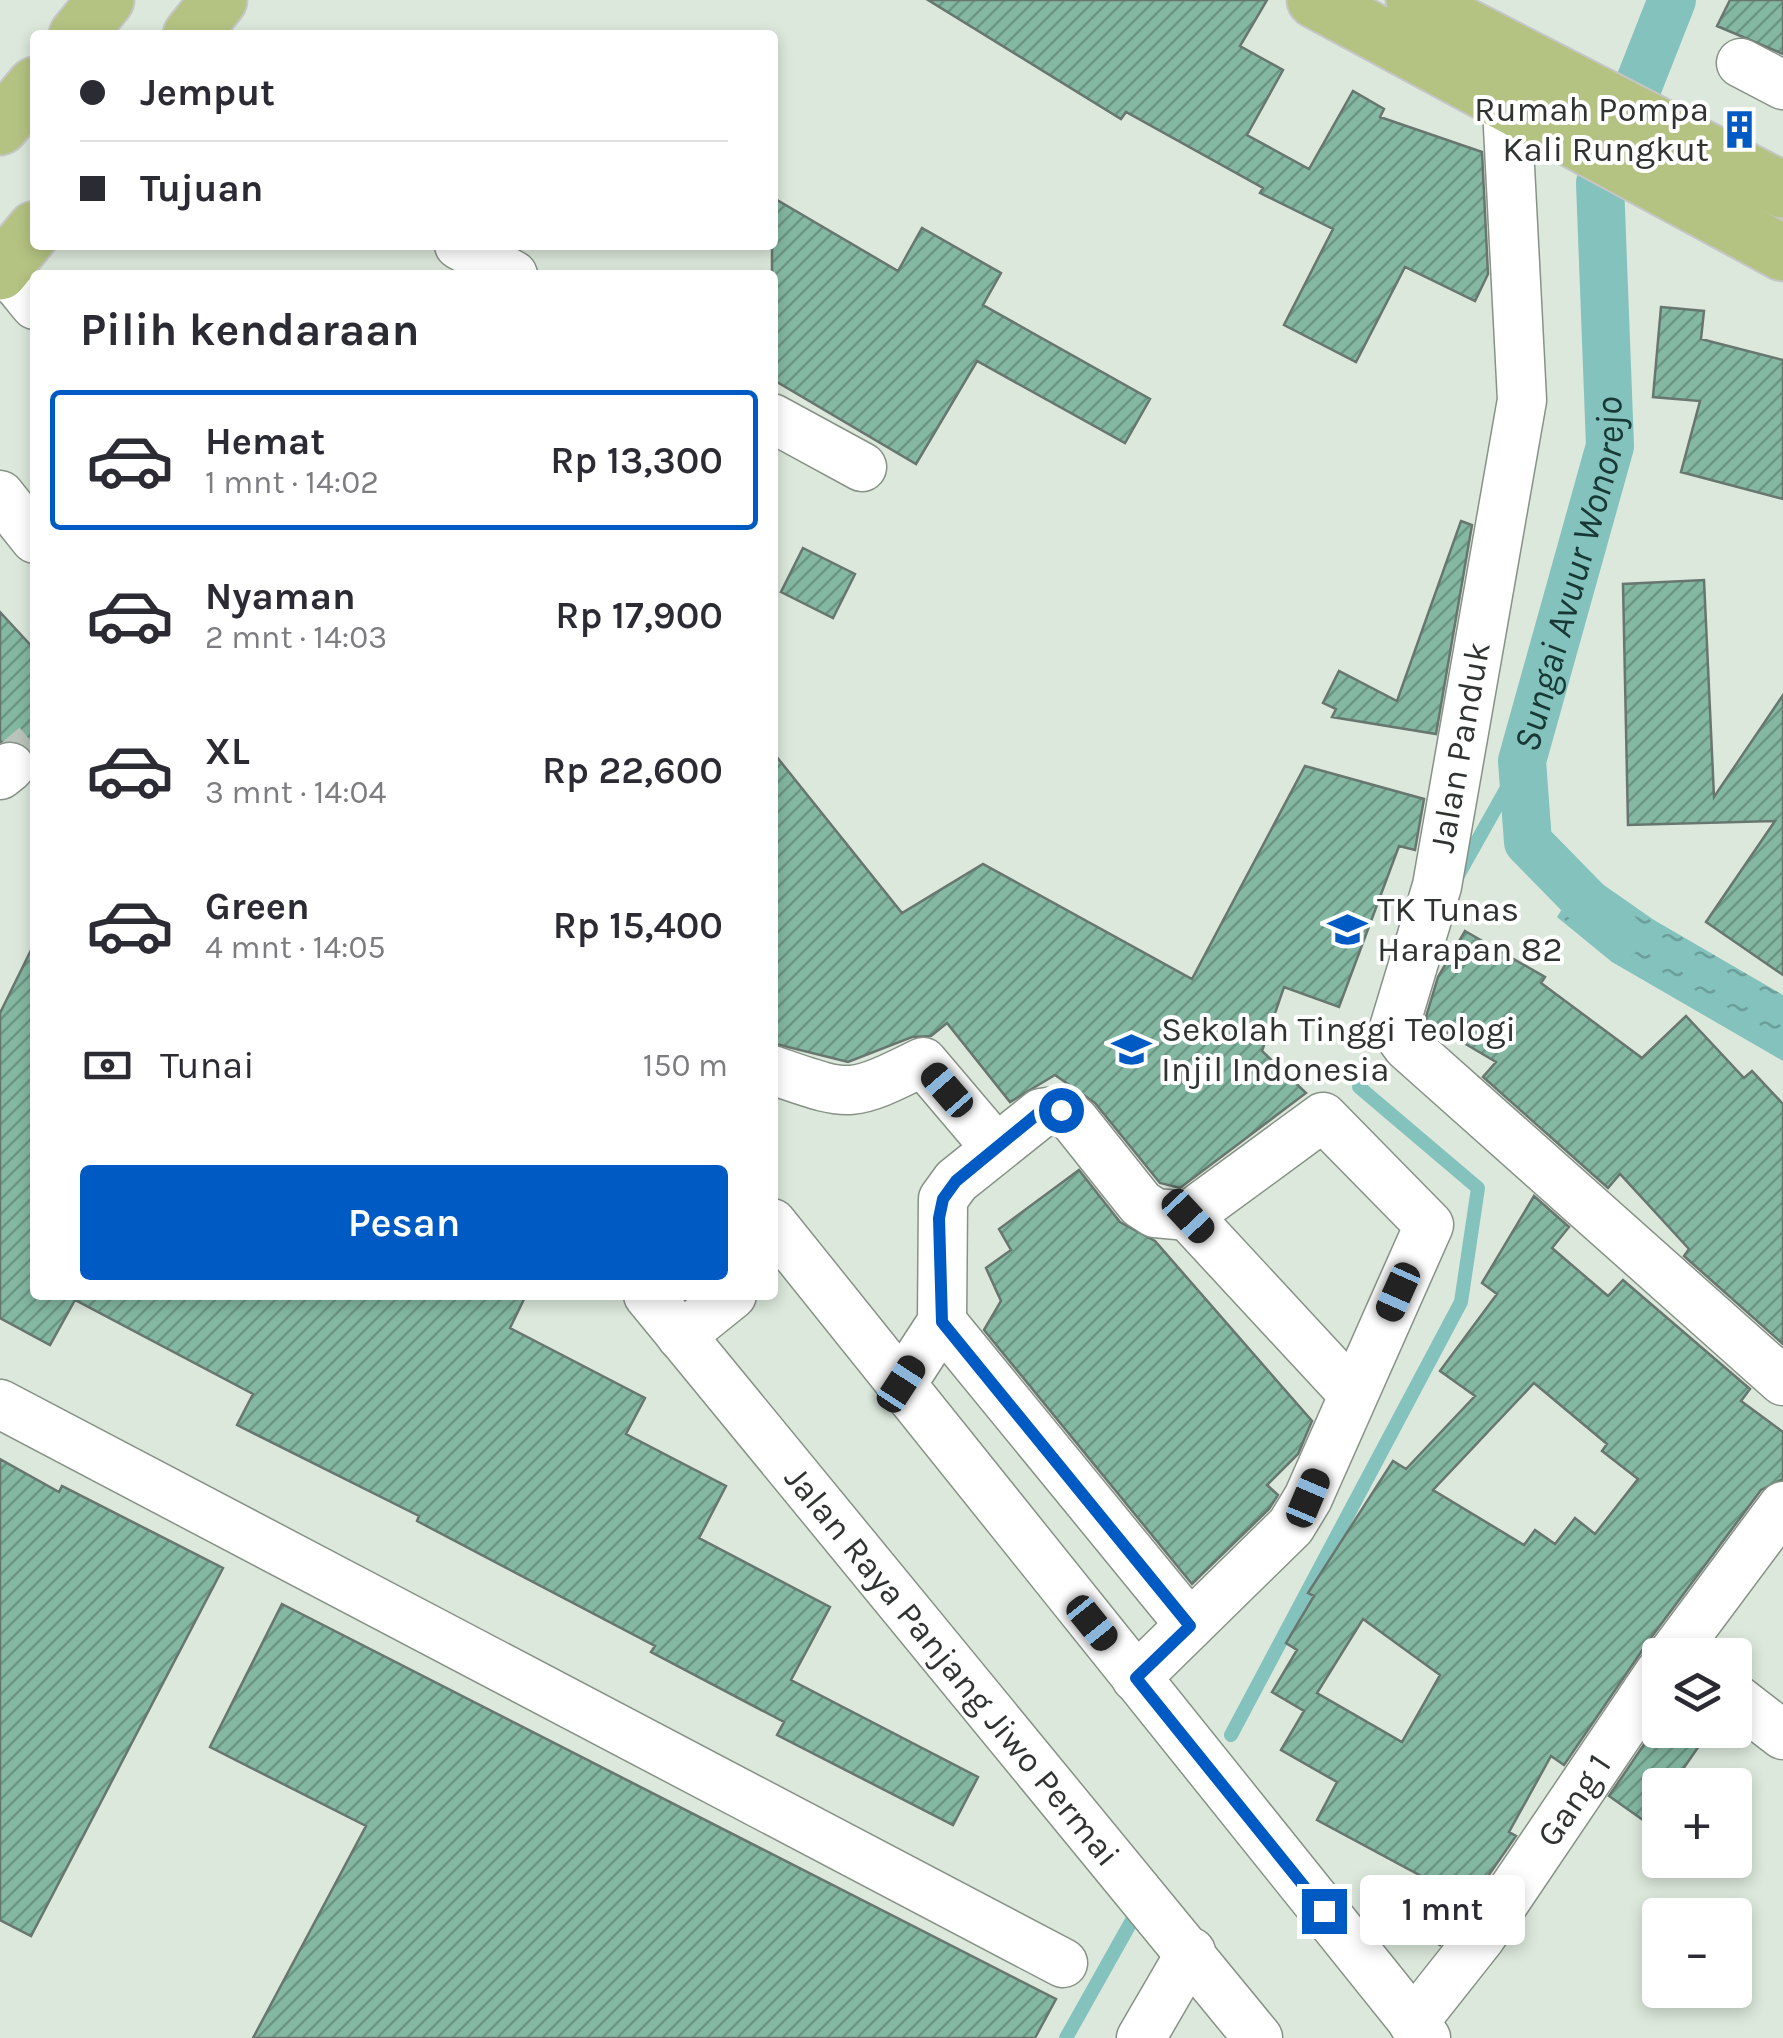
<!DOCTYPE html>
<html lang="id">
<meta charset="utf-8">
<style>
:root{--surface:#fff;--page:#f7f7f7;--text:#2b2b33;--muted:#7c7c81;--line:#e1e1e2;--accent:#005ac3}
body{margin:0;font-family:Karla,sans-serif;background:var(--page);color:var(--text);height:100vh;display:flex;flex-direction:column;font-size:38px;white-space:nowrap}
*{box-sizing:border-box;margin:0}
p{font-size:32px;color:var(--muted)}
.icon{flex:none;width:55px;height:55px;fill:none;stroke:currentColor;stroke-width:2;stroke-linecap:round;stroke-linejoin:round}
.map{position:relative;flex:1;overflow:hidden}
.panel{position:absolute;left:30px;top:270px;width:748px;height:1030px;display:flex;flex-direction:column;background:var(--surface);border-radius:10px;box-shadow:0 5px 15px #0003}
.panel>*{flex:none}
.top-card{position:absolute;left:30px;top:30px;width:748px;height:220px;border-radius:10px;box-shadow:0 5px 15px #0003;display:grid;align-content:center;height:220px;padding:0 50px;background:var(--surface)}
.buttons{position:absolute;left:1642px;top:1638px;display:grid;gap:20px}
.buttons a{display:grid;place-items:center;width:110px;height:110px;border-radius:10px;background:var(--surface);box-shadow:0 5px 15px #0003;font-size:50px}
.end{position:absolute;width:45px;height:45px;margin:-22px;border:12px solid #005ac3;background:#fff;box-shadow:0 0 0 5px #fff}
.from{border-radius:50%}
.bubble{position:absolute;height:70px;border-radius:10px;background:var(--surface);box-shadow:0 5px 15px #0003;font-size:32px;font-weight:600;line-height:70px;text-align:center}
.car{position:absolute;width:30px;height:60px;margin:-30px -15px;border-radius:12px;box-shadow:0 0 8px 2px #0007;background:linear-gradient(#222 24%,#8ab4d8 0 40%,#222 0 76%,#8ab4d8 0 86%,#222 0)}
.top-card b{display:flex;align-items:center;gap:35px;height:95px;font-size:38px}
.top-card b+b{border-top:2px solid var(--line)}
.top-card i{width:25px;height:25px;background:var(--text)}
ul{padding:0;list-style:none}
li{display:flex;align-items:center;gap:30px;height:140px;margin:0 20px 15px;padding:0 30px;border:5px solid transparent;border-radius:10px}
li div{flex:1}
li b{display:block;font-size:38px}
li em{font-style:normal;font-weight:600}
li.current{border-color:var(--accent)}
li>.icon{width:90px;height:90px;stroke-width:1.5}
h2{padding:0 50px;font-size:45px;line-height:120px}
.pay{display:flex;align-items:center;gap:25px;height:110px;padding:0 50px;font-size:38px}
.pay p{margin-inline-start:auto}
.action{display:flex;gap:20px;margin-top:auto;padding:20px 50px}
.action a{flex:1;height:115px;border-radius:10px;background:var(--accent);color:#fff;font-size:40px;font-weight:600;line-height:115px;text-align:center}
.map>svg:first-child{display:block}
.water{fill:url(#water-ripples)}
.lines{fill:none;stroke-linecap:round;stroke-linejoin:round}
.stream{stroke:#84c2bd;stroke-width:14}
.canal{stroke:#84c2bd;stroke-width:48}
.building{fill:url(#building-hatch);stroke:#687670;stroke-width:2.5;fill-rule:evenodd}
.minor-tunnel{stroke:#bac4ba;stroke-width:48;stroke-dasharray:48 24;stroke-linecap:butt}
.minor-casing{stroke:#879287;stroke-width:51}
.major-casing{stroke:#c5c6c5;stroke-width:59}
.minor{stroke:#fff;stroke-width:48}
.major{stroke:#b4c382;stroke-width:55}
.route{stroke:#005ac3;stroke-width:12}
.labels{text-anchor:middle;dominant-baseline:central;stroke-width:8;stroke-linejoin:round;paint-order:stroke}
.poi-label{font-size:35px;fill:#303430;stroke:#fff;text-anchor:start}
.street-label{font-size:35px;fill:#303430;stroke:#fff}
.water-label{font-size:38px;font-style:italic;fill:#183836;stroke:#fff}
</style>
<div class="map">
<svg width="1783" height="2038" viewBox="0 0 1783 2038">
<defs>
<pattern id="water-ripples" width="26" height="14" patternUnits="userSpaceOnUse" patternTransform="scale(2.5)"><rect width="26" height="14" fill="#84c2bd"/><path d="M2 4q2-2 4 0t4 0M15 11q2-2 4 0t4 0" fill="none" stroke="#6c9e9a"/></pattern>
<pattern id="building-hatch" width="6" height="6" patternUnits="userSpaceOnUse" patternTransform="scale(2.5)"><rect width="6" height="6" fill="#84b8a2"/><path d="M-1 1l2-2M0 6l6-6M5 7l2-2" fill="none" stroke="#6c9684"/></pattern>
</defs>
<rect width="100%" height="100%" fill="#dce8dc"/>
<path class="water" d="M1585 872 1654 920 1783 995V1061L1612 962 1557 917Z"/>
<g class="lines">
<path class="stream" d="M1457 877 1522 761
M1231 1735 1461 1302 1478 1188 1359 1087
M1066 2038 1135 1915"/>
<path class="canal" id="s1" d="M1619 935 1528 842 1522 761 1610 446 1600 183 1672 0"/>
</g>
<path class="building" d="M928 0H1267L1240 46 1283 70 1247 135 1309 169 1353 91 1384 109 1380 117 1482 152 1488 274 1475 301 1405 267 1356 362 1284 325 1333 229 1260 193 1263 188 1126 112 1121 119Z
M1730 0H1783V54L1717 26Z
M772 197 898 271 922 228 1001 273 983 305 1150 399 1125 443 977 361 916 464 772 379Z
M1661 307 1704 311 1701 339 1783 360V499L1681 472 1700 401 1653 397Z
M1461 521 1472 525 1436 734 1332 717 1336 709 1323 703 1339 671 1397 701Z
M803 548 855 574 833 618 781 592Z
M1704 580 1714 797 1783 695V975L1706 922 1775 821 1628 825 1623 584Z
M0 612 35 650V758L21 742H0Z
M772 751 902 913 983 864 1192 979 1305 766 1424 799 1415 850 1399 846 1339 1007 1284 987 1262 1051 1306 1093 1180 1188 1160 1183 1095 1103 1055 1075 1010 1102 947 1023 931 1036 912 1037 848 1062 772 1043Z
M1465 931 1545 977 1541 983 1642 1058 1686 1016 1744 1078 1752 1071 1783 1104V1344L1684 1256 1689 1249 1620 1174 1608 1188 1483 1077 1496 1062 1425 1020 1438 977Z
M35 942V1295H526L510 1328 645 1398 626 1434 726 1486 699 1538 830 1607 791 1680 978 1777 953 1825 777 1735 784 1722 651 1652 655 1646 417 1521 419 1516 237 1425 253 1394 75 1300 50 1345 0 1318V1013Z
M1079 1170 1120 1222 1155 1241 1312 1421 1298 1454 1267 1485 1278 1495 1269 1509 1192 1584 984 1330 1001 1301 986 1268 1011 1250 999 1229Z
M1534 1196 1569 1227 1552 1248 1608 1296 1623 1280 1750 1389 1741 1401 1783 1432V1479L1761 1490 1650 1639 1564 1765 1551 1756 1509 1832 1516 1836 1440 1945 1412 1929 1435 1890 1418 1880 1421 1876 1317 1820 1337 1782 1281 1750 1304 1711 1272 1692 1297 1650 1286 1643 1314 1596 1308 1593 1393 1461 1406 1469 1475 1396 1440 1371 1497 1294 1482 1283ZM1534 1383 1607 1444 1602 1451 1638 1479 1595 1534 1575 1518 1555 1544 1535 1530 1524 1545 1433 1490ZM1363 1619 1440 1675 1402 1742 1317 1693Z
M0 1459 59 1492 62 1486 223 1568 31 1936 0 1920Z
M282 1604 1056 1999 1035 2038H253L366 1826 210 1747Z
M1660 1721V1730H1710L1672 1785H1660V1832L1609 1796Z"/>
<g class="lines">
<path class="minor-tunnel" d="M10 767 35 746"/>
<defs>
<g id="minor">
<path d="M1741 63 1783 85"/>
<path d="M1522 75 1507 108 1522 400 1437 886 1394 1028 1407 1046 1783 1381"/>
<path d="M459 245 513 275"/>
<path d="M4 267 35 305"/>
<path d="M772 418 862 467"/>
<path d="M0 495 35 539"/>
<path d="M0 775 10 767"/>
<path d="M772 1070C851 1097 848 1099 923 1062L996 1148"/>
<path d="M1188 1216 1352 1393"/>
<path d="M772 1223 1426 2038"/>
<path id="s2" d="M648 1295 1258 2038"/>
<path d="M942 1322 1190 1625"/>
<path d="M681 1336 732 1295"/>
<path d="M901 1385 942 1322 943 1199 956 1181 1041 1113 1061 1110 1074 1120 1141 1204 1155 1213 1188 1216 1323 1117 1429 1225 1308 1498 1291 1526 1136 1678"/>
<path d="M0 1404 1063 1963"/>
<path d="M1672 1655 1783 1506"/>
<path d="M1735 1698 1783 1735"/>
<path id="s3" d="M1413 2023 1481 1937 1660 1672"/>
<path d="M1141 2038 1191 1952"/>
</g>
<path id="major" d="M1315 0 1783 253
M1414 0 1783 190
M77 35 106 0
M191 35 219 0
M0 127 35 85
M0 272 35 229"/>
</defs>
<use href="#minor" class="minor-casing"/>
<use href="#major" class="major-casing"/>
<use href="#minor" class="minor"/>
<use href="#major" class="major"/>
</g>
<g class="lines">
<path class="route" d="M1061 1110 1040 1112 956 1181 943 1199 939 1218 942 1322 1190 1626 1136 1678 1324 1911"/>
</g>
<defs>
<symbol id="building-bare" viewBox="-9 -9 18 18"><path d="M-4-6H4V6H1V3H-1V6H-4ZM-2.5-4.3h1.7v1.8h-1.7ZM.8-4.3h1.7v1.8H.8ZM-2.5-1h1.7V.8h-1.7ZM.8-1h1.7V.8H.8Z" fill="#005ac3" stroke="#fff" stroke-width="2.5" paint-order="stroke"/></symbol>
<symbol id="school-bare" viewBox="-9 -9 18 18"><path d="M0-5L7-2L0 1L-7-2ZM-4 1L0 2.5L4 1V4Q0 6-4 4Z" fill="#005ac3" stroke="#fff" stroke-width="2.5" paint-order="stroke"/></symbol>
<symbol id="university-bare" viewBox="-9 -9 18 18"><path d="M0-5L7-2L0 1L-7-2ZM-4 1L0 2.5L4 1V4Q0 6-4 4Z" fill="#005ac3" stroke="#fff" stroke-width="2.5" paint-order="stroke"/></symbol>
</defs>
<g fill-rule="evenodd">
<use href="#building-bare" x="1712" y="102" width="55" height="55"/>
<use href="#school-bare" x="1320" y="902" width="55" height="55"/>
<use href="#university-bare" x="1104" y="1022" width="55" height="55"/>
</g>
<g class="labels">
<g class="poi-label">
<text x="1709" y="109" text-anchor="end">Rumah Pompa<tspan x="1709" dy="40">Kali Rungkut</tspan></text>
<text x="1377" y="909">TK Tunas<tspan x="1377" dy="40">Harapan 82</tspan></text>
<text x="1161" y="1029">Sekolah Tinggi Teologi<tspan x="1161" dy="40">Injil Indonesia</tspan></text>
</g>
<g class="street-label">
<text transform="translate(1460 747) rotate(-80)">Jalan Panduk</text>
<text stroke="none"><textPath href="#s2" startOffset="480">Jalan Raya Panjang Jiwo Permai</textPath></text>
<text stroke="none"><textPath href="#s3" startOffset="275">Gang 1</textPath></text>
</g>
<g class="water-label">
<text stroke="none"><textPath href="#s1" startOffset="405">Sungai Avuur Wonorejo</textPath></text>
</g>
</g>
</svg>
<div class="buttons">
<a><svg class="icon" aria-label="layers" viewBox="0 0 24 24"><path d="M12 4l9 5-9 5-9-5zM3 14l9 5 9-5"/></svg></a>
<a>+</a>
<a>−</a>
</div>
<i class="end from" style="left:1061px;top:1110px"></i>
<i class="end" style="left:1324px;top:1911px"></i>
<div class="bubble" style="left:1360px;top:1875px;width:165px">1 mnt</div>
<i class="car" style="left:947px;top:1090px;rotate:319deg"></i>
<i class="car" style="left:1188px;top:1216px;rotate:137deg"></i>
<i class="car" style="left:1398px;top:1292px;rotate:204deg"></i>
<i class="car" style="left:901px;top:1384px;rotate:33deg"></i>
<i class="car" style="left:1308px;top:1498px;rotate:23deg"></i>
<i class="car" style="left:1092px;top:1623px;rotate:141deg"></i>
<div class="top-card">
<b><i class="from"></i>Jemput</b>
<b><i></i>Tujuan</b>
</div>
<section class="panel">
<h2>Pilih kendaraan</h2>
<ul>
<li class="current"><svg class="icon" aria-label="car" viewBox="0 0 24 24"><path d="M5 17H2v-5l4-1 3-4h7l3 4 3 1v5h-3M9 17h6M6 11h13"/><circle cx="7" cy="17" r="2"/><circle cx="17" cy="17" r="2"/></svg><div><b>Hemat</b><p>1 mnt · 14:02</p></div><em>Rp 13,300</em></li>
<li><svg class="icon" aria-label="car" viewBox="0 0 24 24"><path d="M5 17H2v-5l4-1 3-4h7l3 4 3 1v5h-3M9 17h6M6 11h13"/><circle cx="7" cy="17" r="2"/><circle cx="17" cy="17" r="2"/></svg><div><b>Nyaman</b><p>2 mnt · 14:03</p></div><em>Rp 17,900</em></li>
<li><svg class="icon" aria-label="car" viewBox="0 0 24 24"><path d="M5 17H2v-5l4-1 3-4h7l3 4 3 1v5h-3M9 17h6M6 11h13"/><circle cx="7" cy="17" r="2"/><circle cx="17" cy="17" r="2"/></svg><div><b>XL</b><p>3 mnt · 14:04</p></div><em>Rp 22,600</em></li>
<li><svg class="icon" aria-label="car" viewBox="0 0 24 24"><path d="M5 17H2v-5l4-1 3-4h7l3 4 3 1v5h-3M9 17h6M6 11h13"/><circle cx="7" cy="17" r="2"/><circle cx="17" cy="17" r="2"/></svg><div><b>Green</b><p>4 mnt · 14:05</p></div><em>Rp 15,400</em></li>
</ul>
<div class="pay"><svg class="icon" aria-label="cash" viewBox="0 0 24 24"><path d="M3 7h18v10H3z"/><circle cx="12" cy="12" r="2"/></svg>Tunai<p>150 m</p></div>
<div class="action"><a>Pesan</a></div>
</section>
</div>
